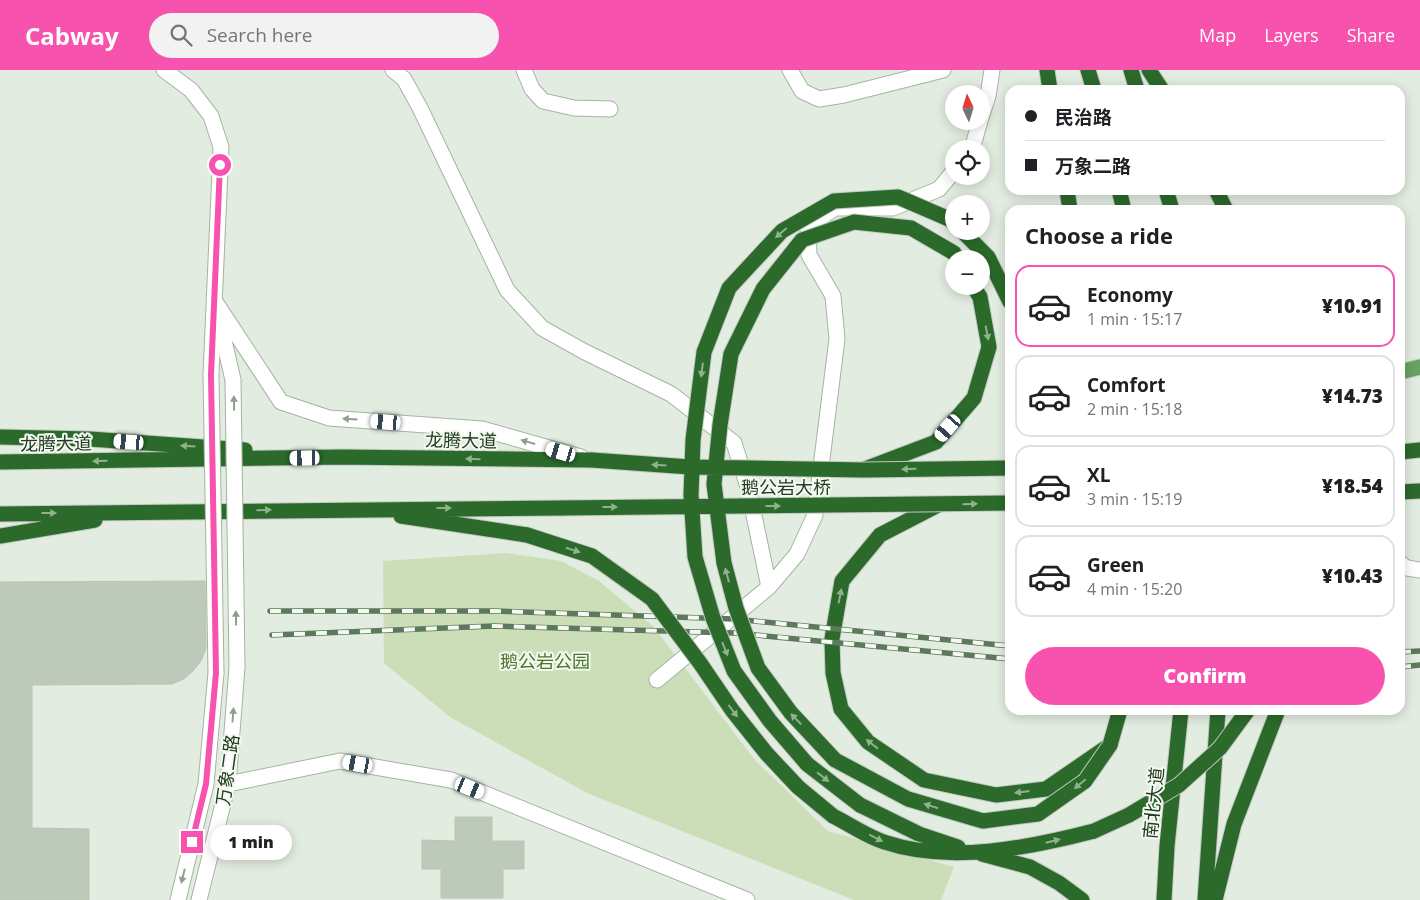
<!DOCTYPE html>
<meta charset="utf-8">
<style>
:root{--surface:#fff;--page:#f2f2f2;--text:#202124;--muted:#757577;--line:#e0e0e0;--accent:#f753ae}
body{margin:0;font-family:"Open Sans","Noto Sans SC",sans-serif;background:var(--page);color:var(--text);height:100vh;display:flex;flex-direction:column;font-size:19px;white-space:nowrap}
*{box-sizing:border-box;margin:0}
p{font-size:16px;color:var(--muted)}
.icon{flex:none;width:28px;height:28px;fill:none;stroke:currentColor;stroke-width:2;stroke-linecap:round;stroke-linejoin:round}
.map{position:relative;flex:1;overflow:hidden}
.sheet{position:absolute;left:1005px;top:135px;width:400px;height:510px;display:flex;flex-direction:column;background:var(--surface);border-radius:15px;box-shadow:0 2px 12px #0003}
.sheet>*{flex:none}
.hud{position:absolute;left:1005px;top:15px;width:400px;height:110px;border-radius:15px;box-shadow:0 2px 12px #0003;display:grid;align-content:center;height:110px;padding:0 20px;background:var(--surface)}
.needle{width:32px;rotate:356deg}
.buttons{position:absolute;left:945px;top:15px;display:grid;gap:10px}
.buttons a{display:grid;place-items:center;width:45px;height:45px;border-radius:50%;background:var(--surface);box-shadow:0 2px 12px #0003;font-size:25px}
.end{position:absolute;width:22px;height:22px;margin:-11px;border:6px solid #f753ae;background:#fff;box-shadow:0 0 0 2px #fff}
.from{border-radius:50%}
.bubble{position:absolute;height:35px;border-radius:18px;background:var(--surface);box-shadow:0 2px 12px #0003;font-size:16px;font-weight:800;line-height:35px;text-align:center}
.car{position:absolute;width:15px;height:30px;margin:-15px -8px;border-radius:6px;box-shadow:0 0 4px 1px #0007;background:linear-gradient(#fff 24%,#345 0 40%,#fff 0 76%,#345 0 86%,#fff 0)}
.hud b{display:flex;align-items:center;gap:18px;height:48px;font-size:19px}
.hud b+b{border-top:1px solid var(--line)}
.hud i{width:12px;height:12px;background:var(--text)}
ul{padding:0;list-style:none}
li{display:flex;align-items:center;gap:15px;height:82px;margin:0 10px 8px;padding:0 10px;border:2px solid var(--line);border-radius:15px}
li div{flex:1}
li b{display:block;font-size:19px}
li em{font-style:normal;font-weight:800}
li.current{border-color:var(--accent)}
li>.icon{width:45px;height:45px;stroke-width:1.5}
h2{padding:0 20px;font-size:22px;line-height:60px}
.action{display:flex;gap:10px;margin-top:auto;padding:10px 20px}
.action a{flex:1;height:58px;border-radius:30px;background:var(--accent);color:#fff;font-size:20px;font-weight:800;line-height:58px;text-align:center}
header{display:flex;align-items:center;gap:30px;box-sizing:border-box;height:70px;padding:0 25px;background:var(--accent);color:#fff}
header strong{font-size:24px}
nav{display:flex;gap:28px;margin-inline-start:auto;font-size:18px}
.search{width:350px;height:45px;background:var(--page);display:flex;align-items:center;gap:12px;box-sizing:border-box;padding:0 18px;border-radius:28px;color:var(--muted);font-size:19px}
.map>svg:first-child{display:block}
.green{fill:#ccdeb8}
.building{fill:#bdcab9;stroke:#b7c6b3}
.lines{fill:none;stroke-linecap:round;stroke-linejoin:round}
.minor-casing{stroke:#a5b4a3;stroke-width:17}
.major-casing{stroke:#c1c9c1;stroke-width:17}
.highway-casing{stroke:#c1c9c1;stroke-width:17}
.minor{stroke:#fff;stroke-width:15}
.major{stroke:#67a363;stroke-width:15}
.highway{stroke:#2b6a2b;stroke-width:15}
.rail-casing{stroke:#5d795b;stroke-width:5.5}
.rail{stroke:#f3f8f1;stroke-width:4;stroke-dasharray:11;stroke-linecap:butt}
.minor-bridge-casing{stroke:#a5b4a3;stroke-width:17;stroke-linecap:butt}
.highway-bridge-casing{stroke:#c1c9c1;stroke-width:17;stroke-linecap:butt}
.minor-bridge{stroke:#fff;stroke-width:15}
.highway-bridge{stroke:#2b6a2b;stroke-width:15}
.oneway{fill:#8fb18e}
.oneway2{fill:#909e90}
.route{stroke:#f753ae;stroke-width:6}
.labels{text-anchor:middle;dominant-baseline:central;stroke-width:4;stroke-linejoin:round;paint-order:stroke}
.street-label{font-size:18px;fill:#223d20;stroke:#f3f8f1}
.park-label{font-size:18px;fill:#487629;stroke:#f3f8f1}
</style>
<header>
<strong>Cabway</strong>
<div class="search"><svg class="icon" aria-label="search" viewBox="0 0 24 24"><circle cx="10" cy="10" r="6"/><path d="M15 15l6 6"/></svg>Search here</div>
<nav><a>Map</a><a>Layers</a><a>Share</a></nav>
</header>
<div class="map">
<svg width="1420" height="830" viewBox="0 0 1420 830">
<rect width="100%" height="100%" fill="#e3ece1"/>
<path class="green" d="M506 483 561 491 599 511 654 557 754 689 828 761 954 797 941 830H854L587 723 450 647 384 593 383 491Z"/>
<path class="building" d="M205 511 206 578 201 591 193 601 184 609 172 614 32 615V758L89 759V830H0V512Z
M455 747H492V771H524V799H503V828H441V799H422V770L455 771Z"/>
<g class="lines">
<defs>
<path id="minor" d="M164 0 191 20 211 46 221 77 211 305
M393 0 404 9 420 38 507 220 542 258 585 282 671 324 734 373 748 417 769 517
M524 0 532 19 543 31 574 38 610 39
M790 0 802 21 819 29 844 25 943 0
M981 48 988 26 992 0
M972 79 980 51
M214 230 281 332 329 348 482 359 581 387
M219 249 233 310
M1400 493 1407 498 1420 500
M657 610 769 517 797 484 815 445 837 269 833 226 809 185 808 156 835 138H893L939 119 954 101
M228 714 340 691 451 710 747 830
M178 830 206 714 216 603
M199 830 228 714 237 597"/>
<path id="major" d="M1400 302 1420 297"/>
<path id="highway" d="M1047 0 1050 20
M1088 0 1094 20
M1131 0 1137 20
M1149 0 1162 20
M1067 120 1070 140
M1119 120 1124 140
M1166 120 1172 140
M1216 120 1226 140
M962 161 988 187 1010 232
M0 367 90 369 245 380
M1400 382 1420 380
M0 392 342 387 592 390
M865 399 936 372 974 328 989 277 980 227 973 216
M1400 422 1420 421
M938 435 880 465 842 511 832 569 833 603 841 639 868 672 924 710 996 725 1046 719 1110 675 1120 640
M0 444 562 438
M401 446 527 465
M0 466 95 450
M860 735 919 764 958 777
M833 746C849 754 866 766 884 772 949 794 1029 778 1094 761
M982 784 1030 797 1059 813 1082 830
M1164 830 1167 776 1181 640
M1205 830 1218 640
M1215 830 1234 754 1278 640"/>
</defs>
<use href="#minor" class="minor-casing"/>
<use href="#major" class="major-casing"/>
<use href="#highway" class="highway-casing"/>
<use href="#minor" class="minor"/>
<use href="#major" class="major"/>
<use href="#highway" class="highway"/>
<defs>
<path id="rail" d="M270 541H494L734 549 1010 576
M272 565 494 556 734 563 1010 589
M1400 582 1420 581
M1400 597 1420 595"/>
</defs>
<use href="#rail" class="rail-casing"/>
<use href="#rail" class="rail"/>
<defs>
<path id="minor-bridge" d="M211 305 216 603
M233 310 237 597"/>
<path id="highway-bridge" d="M957 189 954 183 911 158 854 152 802 170 763 219 731 284 720 355 714 414 724 493 736 538 758 598 791 643 835 690 908 729 983 751 1038 744 1085 711 1110 675
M592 390 690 397 864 400 1010 398
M562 438 1010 433
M527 465 592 486 652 529 700 593 732 640 767 684 798 717 833 746
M860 735 807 694 770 651 734 601 713 548 695 487 691 425 693 370 704 282 729 218 782 161 834 131 898 127 949 149 954 153
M1094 761 1129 745 1179 715 1220 678 1248 640"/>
</defs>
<use href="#minor-bridge" class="minor-bridge-casing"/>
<use href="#highway-bridge" class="highway-bridge-casing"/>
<use href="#minor-bridge" class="minor-bridge"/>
<use href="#highway-bridge" class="highway-bridge"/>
</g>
<defs><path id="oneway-solid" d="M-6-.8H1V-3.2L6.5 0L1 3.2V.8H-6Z" transform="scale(1.25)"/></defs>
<g class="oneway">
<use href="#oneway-solid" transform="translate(781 163) rotate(139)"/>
<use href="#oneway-solid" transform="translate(987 263) rotate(79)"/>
<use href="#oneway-solid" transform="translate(702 300) rotate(97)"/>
<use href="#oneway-solid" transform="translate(188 376) rotate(-176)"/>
<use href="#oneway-solid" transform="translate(473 389) rotate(-179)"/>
<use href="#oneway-solid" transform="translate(100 391) rotate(179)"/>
<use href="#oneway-solid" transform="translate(659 395) rotate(-176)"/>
<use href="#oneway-solid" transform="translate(909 399) rotate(179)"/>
<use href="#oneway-solid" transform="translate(970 434) rotate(-1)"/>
<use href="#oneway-solid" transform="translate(773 436)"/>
<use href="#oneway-solid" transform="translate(610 437)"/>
<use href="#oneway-solid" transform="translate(444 438)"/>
<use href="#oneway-solid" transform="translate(264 440) rotate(-1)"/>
<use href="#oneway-solid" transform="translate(49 443)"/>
<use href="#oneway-solid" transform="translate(573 480) rotate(18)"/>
<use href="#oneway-solid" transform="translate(727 505) rotate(-105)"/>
<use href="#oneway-solid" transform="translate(840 526) rotate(-79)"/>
<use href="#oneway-solid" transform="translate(725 579) rotate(68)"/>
<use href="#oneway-solid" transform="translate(733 641) rotate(53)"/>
<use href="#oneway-solid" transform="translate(796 649) rotate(-134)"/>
<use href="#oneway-solid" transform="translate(872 674) rotate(-142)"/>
<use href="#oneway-solid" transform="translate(823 707) rotate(38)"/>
<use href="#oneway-solid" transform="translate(1080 714) rotate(140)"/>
<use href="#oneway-solid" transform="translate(1022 722) rotate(173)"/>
<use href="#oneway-solid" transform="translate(931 736) rotate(-163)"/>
<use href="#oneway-solid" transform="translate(876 768) rotate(27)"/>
<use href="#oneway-solid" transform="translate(1053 771) rotate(-14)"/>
</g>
<g class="oneway2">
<use href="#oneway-solid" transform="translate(234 333) rotate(-91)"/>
<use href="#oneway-solid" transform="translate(350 349) rotate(-176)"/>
<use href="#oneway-solid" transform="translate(528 372) rotate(-164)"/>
<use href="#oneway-solid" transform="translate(236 548) rotate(-91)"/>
<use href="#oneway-solid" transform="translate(233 645) rotate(-86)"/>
<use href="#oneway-solid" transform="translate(183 806) rotate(104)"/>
</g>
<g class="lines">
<path class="route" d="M192 772 206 714 216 603 211 305 220 95"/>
</g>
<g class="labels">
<g class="street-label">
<text transform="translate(461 370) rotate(1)">龙腾大道</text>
<text transform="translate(56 373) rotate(-1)">龙腾大道</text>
<text x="786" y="417">鹅公岩大桥</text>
<text transform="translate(227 700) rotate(-82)">万象二路</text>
<text transform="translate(1153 733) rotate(-84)">南北大道</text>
</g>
<g class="park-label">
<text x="545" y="591">鹅公岩公园</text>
</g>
</g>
</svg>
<div class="buttons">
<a><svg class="needle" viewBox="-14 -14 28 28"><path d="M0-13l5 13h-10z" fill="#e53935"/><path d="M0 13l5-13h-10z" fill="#757577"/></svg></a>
<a><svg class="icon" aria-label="locate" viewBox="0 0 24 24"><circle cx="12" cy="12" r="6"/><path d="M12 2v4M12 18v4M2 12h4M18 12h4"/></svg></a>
<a>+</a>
<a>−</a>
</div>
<i class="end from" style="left:220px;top:95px"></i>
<i class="end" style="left:192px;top:772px"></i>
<div class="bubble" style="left:210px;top:755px;width:82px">1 min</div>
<i class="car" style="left:386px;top:352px;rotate:274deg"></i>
<i class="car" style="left:948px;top:358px;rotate:221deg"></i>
<i class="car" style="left:129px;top:372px;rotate:274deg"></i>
<i class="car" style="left:561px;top:382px;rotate:286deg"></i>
<i class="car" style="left:305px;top:388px;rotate:269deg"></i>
<i class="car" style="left:358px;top:694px;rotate:280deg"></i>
<i class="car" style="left:470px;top:718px;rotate:112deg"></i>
<div class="hud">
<b><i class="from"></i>民治路</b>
<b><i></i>万象二路</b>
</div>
<section class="sheet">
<h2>Choose a ride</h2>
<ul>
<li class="current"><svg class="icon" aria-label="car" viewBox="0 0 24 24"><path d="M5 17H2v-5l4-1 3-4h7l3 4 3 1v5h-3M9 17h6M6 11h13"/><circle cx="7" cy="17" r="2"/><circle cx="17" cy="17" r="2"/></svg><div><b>Economy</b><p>1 min · 15:17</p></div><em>¥10.91</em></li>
<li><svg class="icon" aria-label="car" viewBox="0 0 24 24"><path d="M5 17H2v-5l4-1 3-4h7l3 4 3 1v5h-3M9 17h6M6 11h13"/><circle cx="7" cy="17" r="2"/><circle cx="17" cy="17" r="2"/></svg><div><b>Comfort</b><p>2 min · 15:18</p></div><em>¥14.73</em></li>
<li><svg class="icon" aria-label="car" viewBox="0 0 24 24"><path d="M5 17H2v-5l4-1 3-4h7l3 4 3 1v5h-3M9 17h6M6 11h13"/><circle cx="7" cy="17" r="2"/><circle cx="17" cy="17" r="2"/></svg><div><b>XL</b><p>3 min · 15:19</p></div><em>¥18.54</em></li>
<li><svg class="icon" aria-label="car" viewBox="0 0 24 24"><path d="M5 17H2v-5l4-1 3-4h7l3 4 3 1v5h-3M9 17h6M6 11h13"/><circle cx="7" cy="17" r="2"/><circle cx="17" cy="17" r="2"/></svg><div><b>Green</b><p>4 min · 15:20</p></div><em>¥10.43</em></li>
</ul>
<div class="action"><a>Confirm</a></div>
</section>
</div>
